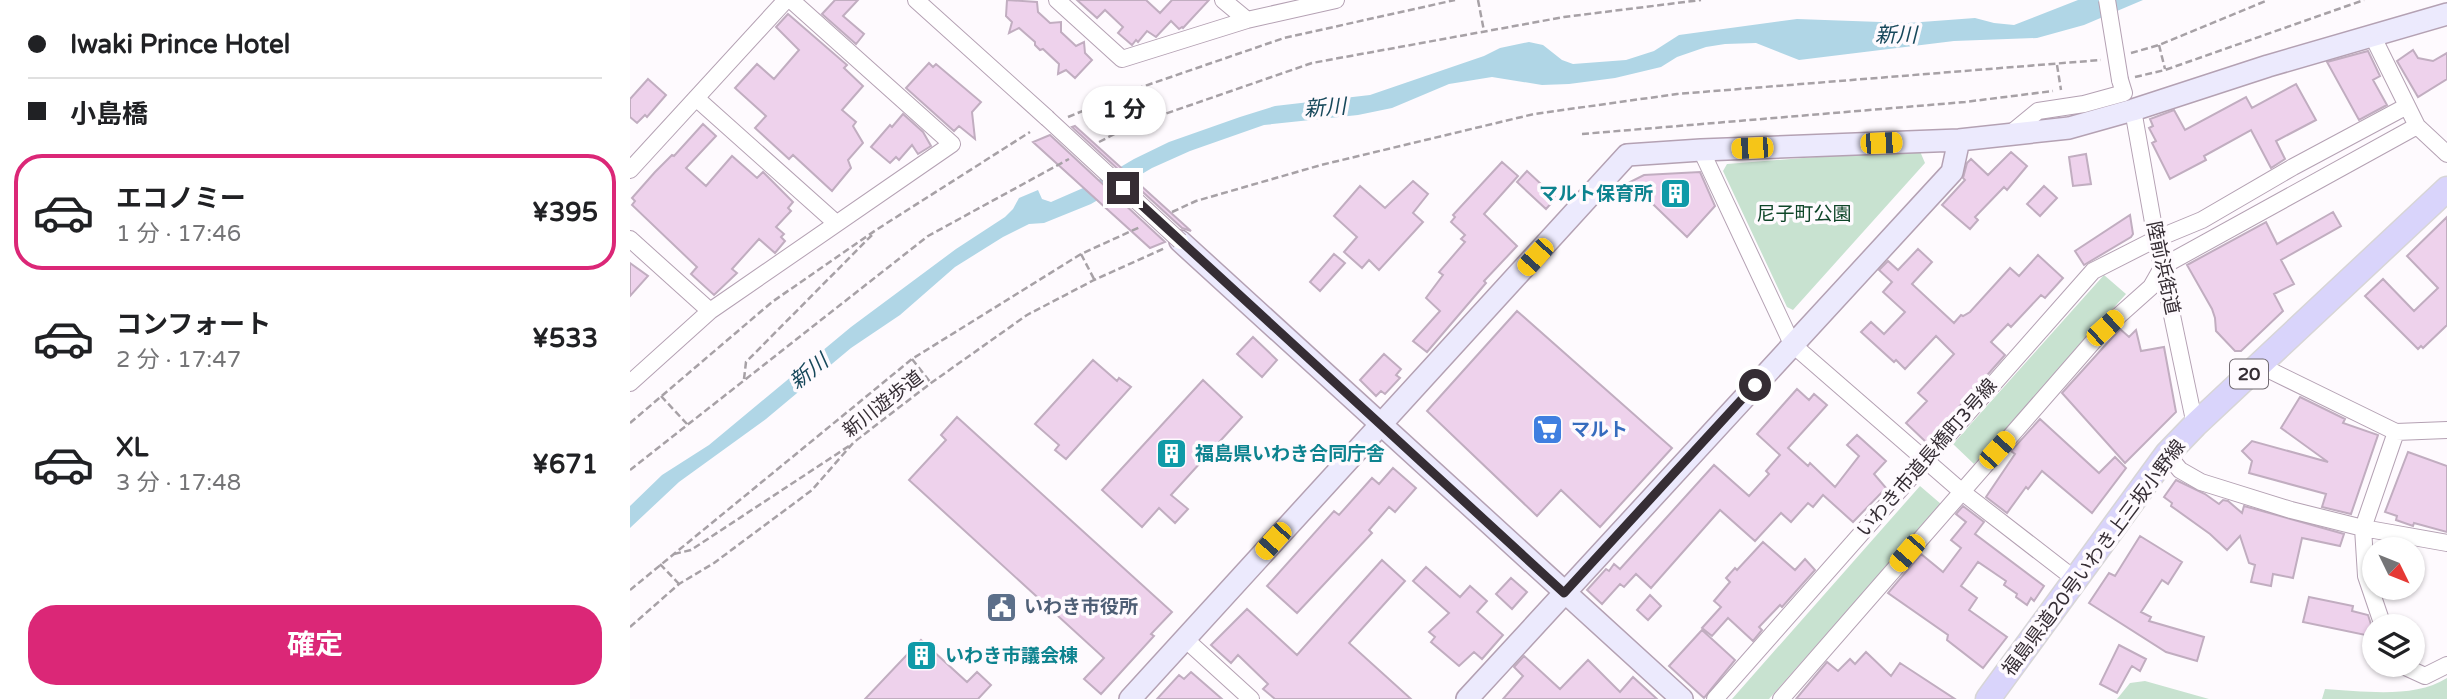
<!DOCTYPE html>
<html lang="ja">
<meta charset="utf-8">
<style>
:root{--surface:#fff;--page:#f6f6f6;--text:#202124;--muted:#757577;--line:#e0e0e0;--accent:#db2777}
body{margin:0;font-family:"Varela Round","Noto Sans JP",sans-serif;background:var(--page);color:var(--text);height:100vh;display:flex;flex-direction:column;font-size:26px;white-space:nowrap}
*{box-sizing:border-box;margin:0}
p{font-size:23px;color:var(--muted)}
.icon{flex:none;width:38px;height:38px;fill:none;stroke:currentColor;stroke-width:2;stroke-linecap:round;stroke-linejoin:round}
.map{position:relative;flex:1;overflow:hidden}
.sheet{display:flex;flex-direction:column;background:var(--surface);width:630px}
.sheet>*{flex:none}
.hud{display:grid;align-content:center;height:154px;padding:0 28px;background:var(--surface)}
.needle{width:46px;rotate:133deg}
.controls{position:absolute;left:1732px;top:537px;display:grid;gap:14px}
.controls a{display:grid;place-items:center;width:63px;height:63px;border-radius:50%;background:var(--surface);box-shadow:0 2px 5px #0004;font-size:35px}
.end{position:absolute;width:32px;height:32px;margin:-16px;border:9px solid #352d34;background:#fff;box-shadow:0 0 0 4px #fff}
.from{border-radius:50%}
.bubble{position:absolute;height:49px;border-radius:24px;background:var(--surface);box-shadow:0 2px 5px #0004;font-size:23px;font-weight:700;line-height:49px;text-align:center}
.car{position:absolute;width:21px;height:42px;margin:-21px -10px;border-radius:9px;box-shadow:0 0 5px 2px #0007;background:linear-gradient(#f5c518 24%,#345 0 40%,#f5c518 0 76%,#345 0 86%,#f5c518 0)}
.hud b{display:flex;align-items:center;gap:24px;height:66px;font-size:26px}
.hud b+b{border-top:2px solid var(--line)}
.hud i{width:18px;height:18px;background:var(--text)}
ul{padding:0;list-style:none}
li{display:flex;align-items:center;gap:21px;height:116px;margin:0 14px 10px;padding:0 14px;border:4px solid transparent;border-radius:28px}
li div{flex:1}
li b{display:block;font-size:26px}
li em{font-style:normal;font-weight:700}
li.active{border-color:var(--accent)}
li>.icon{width:63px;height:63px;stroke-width:1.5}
.action{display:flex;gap:14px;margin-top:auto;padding:14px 28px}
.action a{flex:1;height:80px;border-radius:28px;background:var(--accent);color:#fff;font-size:28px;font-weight:700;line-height:80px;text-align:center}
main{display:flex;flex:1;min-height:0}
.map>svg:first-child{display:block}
.green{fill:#c8e2d0}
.water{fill:#b0d6e6}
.building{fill:#eed2ec;stroke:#c1adc0;stroke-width:2}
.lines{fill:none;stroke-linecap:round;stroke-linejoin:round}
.street-casing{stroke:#b4a1b3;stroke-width:18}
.secondary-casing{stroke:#b4a1b3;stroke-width:24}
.primary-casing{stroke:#d7d5d6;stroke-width:27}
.path{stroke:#a7a1a6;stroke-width:2.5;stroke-dasharray:7 3.5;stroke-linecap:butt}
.street{stroke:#fff;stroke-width:16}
.secondary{stroke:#eceafd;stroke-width:21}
.primary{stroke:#d9d4fb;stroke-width:24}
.street-bridge-casing{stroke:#b4a1b3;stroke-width:18;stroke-linecap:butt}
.street-bridge{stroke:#fff;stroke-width:16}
.route{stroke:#352d34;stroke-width:9}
.labels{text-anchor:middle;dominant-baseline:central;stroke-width:7;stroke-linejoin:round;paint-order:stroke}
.shield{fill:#fefafe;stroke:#716a71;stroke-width:2}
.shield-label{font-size:18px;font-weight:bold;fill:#352d34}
.culture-label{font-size:19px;font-weight:bold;fill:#0d838f;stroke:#fefafe;text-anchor:start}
.park-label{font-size:19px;fill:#0e4528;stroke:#fefafe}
.street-label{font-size:19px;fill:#352d34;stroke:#fefafe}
.shop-label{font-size:19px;font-weight:bold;fill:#366cbe;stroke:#fefafe;text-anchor:start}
.service-label{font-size:19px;font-weight:bold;fill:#4e5e75;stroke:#fefafe;text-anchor:start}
.water-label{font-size:21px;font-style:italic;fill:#17485b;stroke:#fefafe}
</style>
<main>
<section class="sheet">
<div class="hud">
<b><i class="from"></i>Iwaki Prince Hotel</b>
<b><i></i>小島橋</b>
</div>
<ul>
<li class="active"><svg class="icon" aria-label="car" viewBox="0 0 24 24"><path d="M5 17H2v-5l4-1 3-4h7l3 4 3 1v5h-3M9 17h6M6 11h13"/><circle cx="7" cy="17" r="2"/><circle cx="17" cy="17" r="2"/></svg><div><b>エコノミー</b><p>1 分 · 17:46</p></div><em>¥395</em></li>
<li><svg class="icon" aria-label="car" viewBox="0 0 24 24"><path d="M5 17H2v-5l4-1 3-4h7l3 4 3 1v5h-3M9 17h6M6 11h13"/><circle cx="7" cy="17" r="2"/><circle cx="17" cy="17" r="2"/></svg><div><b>コンフォート</b><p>2 分 · 17:47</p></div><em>¥533</em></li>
<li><svg class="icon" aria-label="car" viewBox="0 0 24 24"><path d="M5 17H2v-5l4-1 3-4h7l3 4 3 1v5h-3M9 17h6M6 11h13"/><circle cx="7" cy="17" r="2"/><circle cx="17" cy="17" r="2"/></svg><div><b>XL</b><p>3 分 · 17:48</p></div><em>¥671</em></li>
</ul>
<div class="action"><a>確定</a></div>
</section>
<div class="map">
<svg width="1817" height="699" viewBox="0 0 1817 699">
<rect width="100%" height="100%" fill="#fefafe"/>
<path class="green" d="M1289 149 1295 163 1163 310 1157 307 1093 171 1097 164Z
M1474 275 1496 294 1344 464 1323 444Z
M1290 486 1311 504 1139 699H1102Z
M1817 678V699H1692L1695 689C1733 691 1784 699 1817 678Z
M1515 681 1579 699H1487L1500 683Z"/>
<path class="water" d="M1448 0H1513L1454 25 1407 38 1324 41 1169 60 1126 43 1095 44 1076 47 1047 57 1031 67 985 78 939 84 912 85 862 77 819 84 762 108 728 115 634 125 560 151 522 168 461 204 414 223 399 224 373 237 325 267 270 315 221 348 136 419 49 482 0 528V506L32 475 79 445 221 327 326 249 375 217 383 209 389 198 408 190 412 199 421 202 460 185 504 159 539 142 610 117 645 106 740 95 854 56 870 48 899 42 913 45 932 60 943 64 996 60 1024 51 1049 35 1167 19 1278 23 1345 18 1364 23 1384 25Z"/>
<path class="building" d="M205 0H228L213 16 234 34 226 44 192 14Z
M377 0 407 2 408 12 420 23 431 22V32L446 46 454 42 455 53 462 60 445 78 436 70 428 74 429 64 413 49 410 50 405 45V42L389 28 379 33 382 22 376 16Z
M447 0H516L530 13 542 0H579L553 28 552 27 549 29 541 21 526 37 517 31 508 42 506 40 502 45 488 33 493 27 475 10 467 18Z
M158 14 217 65 214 68 233 86 212 110 226 122 223 126 233 143 218 160 221 168 202 191 163 155 159 159 125 128 136 116 105 88 127 64 144 79 169 50 146 27Z
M1783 50 1788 58 1803 61 1817 53V79L1788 97 1767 61Z
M1738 51 1750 76 1743 80 1757 105 1729 120 1697 62Z
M299 63 303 67 306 64 351 102 342 112 345 139 329 126 324 131 276 88Z
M18 79 36 95 17 117 15 115 7 123 0 117V99Z
M1666 84 1686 120 1646 141 1655 159 1641 168 1621 130 1574 156 1576 160 1540 179 1522 143 1526 141 1519 128 1523 126 1520 119 1544 110 1555 130 1616 97 1622 108Z
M273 114 293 132 301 146 288 154 282 145 269 160 266 157 260 163 241 147 260 125 262 127Z
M73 124 86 136 56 168 76 186 102 156 127 178 133 172 163 202 158 208 161 211 146 227 154 234 151 237 155 241 145 253 129 239 102 269 107 273 84 295 61 274 67 267 2 205 5 201 2 198 25 172 42 155 44 156Z
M445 126 561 231 552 228 442 127Z
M420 135 535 242 520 248 403 142Z
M1381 152 1397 166 1377 190 1374 187 1345 217 1348 220 1340 229 1312 205 1335 180 1333 178 1337 163 1341 159 1358 175Z
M1456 154 1461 184 1443 186 1439 157Z
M872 162 888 176 854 214 887 246 854 281 856 283 797 352 783 341 810 311 796 298 813 275 809 272 835 242 831 239 835 235 821 222 825 217 823 215Z
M897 171 926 198 916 209 887 182Z
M1070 172 1085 206 1057 237 1000 182 1014 175Z
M783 181 798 194 783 213 793 222 749 270 739 260 732 268 714 252 727 237 704 216 730 186 755 208Z
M1414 186 1427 198 1410 216 1397 204Z
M1703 212 1711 226 1651 260 1664 284 1644 294 1653 311 1611 351H1605L1586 331 1585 318 1582 309 1557 265 1636 222 1647 244Z
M1500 215 1503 234 1501 237 1454 265 1445 251Z
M1817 217V325L1793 348 1791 346 1788 349 1735 296 1753 279 1784 311 1808 288 1777 256Z
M1288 249 1302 262 1282 284 1324 323 1331 315 1333 316 1340 312 1380 268 1389 276 1408 255 1433 278 1415 298 1411 295 1381 327 1378 324 1361 342 1375 355 1297 443 1276 423 1297 401 1288 393 1324 354 1306 336 1275 369 1266 360 1264 362 1231 332 1241 322 1254 334 1275 312 1253 292 1262 282 1249 270 1258 261 1268 270Z
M704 254 715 263 690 291 680 282Z
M0 263 18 276 0 296Z
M887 311 1042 448 970 527 931 490 907 516 797 411Z
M1490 329 1499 337 1506 330 1511 351 1534 347 1546 412 1495 463 1432 393Z
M623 337 647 360 632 377 607 354Z
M754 354 771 369 766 375 770 378 755 394 751 391 746 396 730 380Z
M463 360 487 381 489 378 501 387 436 459 425 450 429 445 405 424Z
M573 380 612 417 541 495 558 509 545 523 529 508 512 527 472 490Z
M1167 389 1179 400 1184 394 1197 405 1158 448 1178 466 1180 463 1205 487 1229 456 1217 445 1227 435 1256 461 1244 474 1256 488 1223 522 1193 495 1183 507 1178 503 1161 522 1151 513 1125 541 1090 510 1021 588 1006 574 994 587 990 584 972 604 957 590 976 569 979 571 984 564 990 569 1084 465 1119 496 1139 474 1136 471 1150 455 1127 434Z
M1670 397 1715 419 1713 423 1748 435 1721 514 1692 507 1696 494 1619 473 1622 461 1612 451 1622 441 1698 462 1651 428Z
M327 417 542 612 521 634 524 636 471 694 454 679 474 658 279 480 316 440 311 435Z
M1410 419 1469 473 1485 457 1496 468 1462 513 1412 471 1398 489 1396 487 1377 513 1356 497 1385 454 1381 451Z
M1778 452 1817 466V532L1784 523 1783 526 1766 520 1767 516 1755 512Z
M763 468 786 488 765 512 759 507 739 530 742 533 667 613 637 586 704 511 709 515 742 478 749 484Z
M1546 480 1575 494 1589 504 1593 500 1598 501 1612 513 1614 506 1714 534 1710 546 1672 538 1663 578 1643 574 1641 586 1621 582 1625 565 1619 563 1610 536 1597 550 1580 534 1541 506 1542 503 1534 497Z
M1333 506 1354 522 1345 534 1414 586 1404 601 1401 598 1397 605 1386 597 1387 594 1374 585 1376 581 1348 562 1331 586 1347 598 1339 610 1377 637 1353 668 1317 640 1318 635 1258 593 1291 554 1313 572 1331 548 1321 540 1336 522 1326 514Z
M1510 536 1552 562 1538 584 1532 580 1511 612 1521 617 1519 621 1574 637 1567 661 1536 652 1459 603 1479 573 1485 576Z
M1133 542 1165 570 1175 559 1185 570 1152 607 1150 605 1129 627 1132 630 1123 641 1098 618 1082 636 1072 628 1091 607 1084 601 1100 582 1096 578 1105 568 1107 570Z
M752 560 775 581 719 643 781 699H645L633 689 638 684 608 655 601 663 581 645 617 609 667 655Z
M796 567 830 597 840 586 857 601 847 612 873 635 852 659 844 652 829 666 801 642 805 637 799 632 819 613 783 581Z
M881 578 897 592 882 609 866 594Z
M1020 595 1031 606 1018 620 1007 610Z
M1679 597 1723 606 1722 611 1738 615 1745 637 1673 622Z
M1072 630 1105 660 1074 698 1039 666Z
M291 640 337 682 347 672 361 685 348 699H235Z
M1489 645 1516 659 1510 671 1502 666 1500 669 1487 693 1470 684Z
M1236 652 1261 676 1270 663 1325 699H1166L1197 662 1208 671 1220 659 1225 664Z
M894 656 930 689 958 660 990 692 1003 677 1027 699H873L893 676 884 667Z
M561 672 592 699H527L549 675 554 679Z"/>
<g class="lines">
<defs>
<path id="street" d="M286 0 417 118
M427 0 492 59 617 20 706 0
M593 0 617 20
M1743 37 1787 126 1817 154
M66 98 206 223
M1503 110 1526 239 1565 425
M1380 134 1408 111 1454 104 1494 93 1490 80
M1071 150 1162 344 1331 491 1446 580
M0 170 156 0
M0 239 80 311
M1629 365 1766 432 1817 430
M0 383 80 311 322 144 161 0
M1537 454 1550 470 1571 482 1661 510 1733 528 1817 543
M1753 626 1736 576 1733 528 1766 432
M554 638 621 699
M1771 665 1795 676 1817 665
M1085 699 1463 271 1526 239 1572 220 1663 167 1777 106
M1151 699 1475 328 1521 287 1533 266 1787 126"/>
<path id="secondary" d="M550 241 1052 699
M500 699 997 155 1071 150 1329 140 1439 128 1503 110 1638 66 1817 14
M837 699 1322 172 1329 140"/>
<path id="primary" d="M1358 699 1537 454 1565 425 1817 189"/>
</defs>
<use href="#street" class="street-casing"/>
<use href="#secondary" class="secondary-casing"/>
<use href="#primary" class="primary-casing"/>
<path class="path" d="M848 0 854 31
M1529 45 1535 69
M1501 53 1529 45 1638 0
M1427 65 1431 90
M1505 77 1535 70 1734 0
M503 90 515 119
M438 117 503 90 654 38 825 0
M952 134 1335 102 1423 91
M469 142 500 126 682 63 934 17 1071 0
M542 212 566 201 691 165 904 114 1047 94 1471 60
M451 254 464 279
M282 359 301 383
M114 379 116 362 242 235
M31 396 57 424
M0 423 142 302 246 230 400 132
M0 470 298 236 439 159
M44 554 61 550 219 446
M30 564 49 584
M0 590 282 359 451 254 510 227
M0 627 49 584 84 563 182 490 224 442 301 383 397 315 464 280 535 248"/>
<use href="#street" class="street"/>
<use href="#secondary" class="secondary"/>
<use href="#primary" class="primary"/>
<defs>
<path id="street-bridge" d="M1477 0 1490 80
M417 118 550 241"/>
</defs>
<use href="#street-bridge" class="street-bridge-casing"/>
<use href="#street-bridge" class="street-bridge"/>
</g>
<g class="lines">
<path class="route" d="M493 188 934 593 1125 385"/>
</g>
<defs>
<symbol id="building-square" viewBox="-11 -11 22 22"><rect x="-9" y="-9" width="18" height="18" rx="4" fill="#0f9aa8" stroke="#fefafe"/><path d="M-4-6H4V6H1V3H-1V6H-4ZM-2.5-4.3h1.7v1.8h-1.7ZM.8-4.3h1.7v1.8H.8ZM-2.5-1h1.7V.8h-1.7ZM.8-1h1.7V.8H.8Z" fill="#fff"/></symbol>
<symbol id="supermarket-square" viewBox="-11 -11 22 22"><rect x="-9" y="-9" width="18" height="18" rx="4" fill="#3f7fe0" stroke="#fefafe"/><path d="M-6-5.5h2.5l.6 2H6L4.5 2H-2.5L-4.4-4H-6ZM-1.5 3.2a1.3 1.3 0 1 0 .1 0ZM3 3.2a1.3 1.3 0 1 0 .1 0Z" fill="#fff"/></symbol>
<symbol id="civic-square" viewBox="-11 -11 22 22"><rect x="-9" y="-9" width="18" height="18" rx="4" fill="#5c6f8a" stroke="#fefafe"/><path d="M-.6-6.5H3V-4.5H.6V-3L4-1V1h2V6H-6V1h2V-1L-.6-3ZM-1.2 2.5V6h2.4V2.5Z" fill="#fff"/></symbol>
</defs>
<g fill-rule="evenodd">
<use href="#building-square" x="1028" y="176" width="35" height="35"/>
<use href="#supermarket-square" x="900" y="412" width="35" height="35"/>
<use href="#building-square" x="524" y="436" width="35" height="35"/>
<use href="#civic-square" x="354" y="590" width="35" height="35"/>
<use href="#building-square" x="274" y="638" width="35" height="35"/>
</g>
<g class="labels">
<rect class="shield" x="1600" y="359.5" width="38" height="29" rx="5"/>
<g class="shield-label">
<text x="1619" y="374">20</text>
</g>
<g class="culture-label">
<text x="1023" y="194" text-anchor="end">マルト保育所</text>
<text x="565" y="454">福島県いわき合同庁舎</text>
<text x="315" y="656">いわき市議会棟</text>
</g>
<g class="park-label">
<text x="1174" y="214">尼子町公園</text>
</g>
<g class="street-label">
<text transform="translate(1533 268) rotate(78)">陸前浜街道</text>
<text transform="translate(253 404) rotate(-38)">新川遊歩道</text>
<text transform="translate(1297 458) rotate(-49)">いわき市道長橋町3号線</text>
<text transform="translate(1464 558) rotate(-53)">福島県道20号いわき上三坂小野線</text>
</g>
<g class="shop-label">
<text x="941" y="430">マルト</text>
</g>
<g class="service-label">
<text x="394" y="607">いわき市役所</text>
</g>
<g class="water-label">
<text x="1266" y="35">新川</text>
<text transform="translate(695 108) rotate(-4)">新川</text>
<text transform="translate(179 372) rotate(-38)">新川</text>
</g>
</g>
</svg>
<div class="controls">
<a><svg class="needle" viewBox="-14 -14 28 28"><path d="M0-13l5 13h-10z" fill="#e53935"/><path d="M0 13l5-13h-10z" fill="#757577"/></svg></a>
<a><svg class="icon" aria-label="layers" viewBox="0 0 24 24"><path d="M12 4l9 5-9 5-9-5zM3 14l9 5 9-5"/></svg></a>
</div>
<i class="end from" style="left:1125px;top:385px"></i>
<i class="end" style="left:493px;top:188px"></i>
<div class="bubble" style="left:452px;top:86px;width:84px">1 分</div>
<i class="car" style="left:1251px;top:143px;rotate:88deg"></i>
<i class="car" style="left:1122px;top:148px;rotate:268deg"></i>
<i class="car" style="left:905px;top:257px;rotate:222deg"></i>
<i class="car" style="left:1475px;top:328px;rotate:48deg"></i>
<i class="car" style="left:1367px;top:450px;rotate:42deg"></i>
<i class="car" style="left:643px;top:541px;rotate:222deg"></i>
<i class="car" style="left:1277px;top:553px;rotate:221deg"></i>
</div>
</main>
